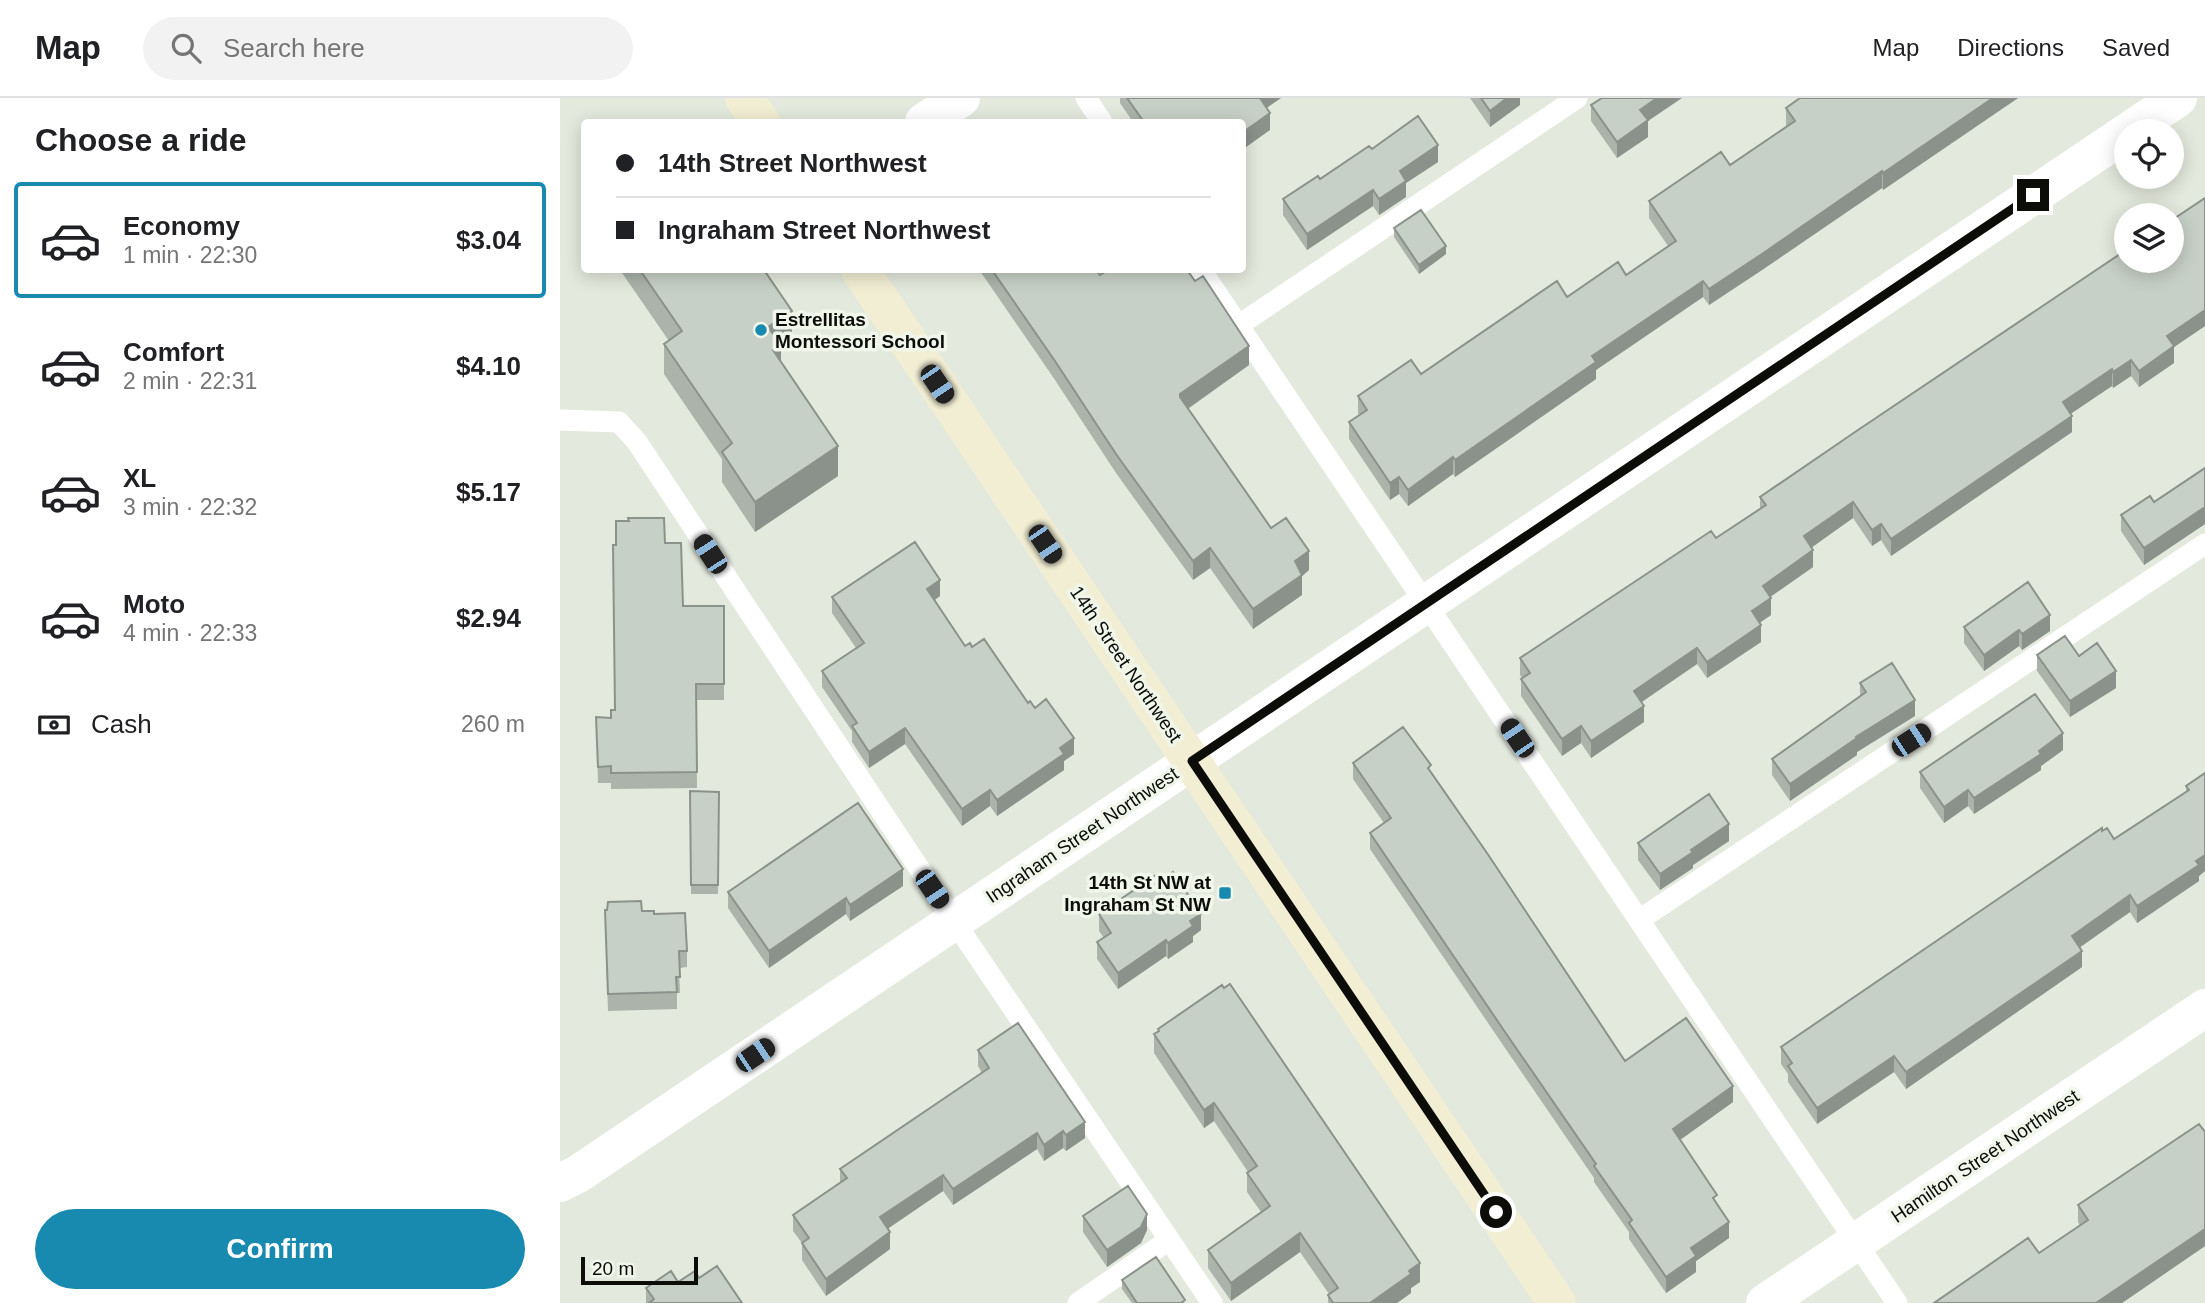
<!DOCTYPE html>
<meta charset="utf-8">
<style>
:root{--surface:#fff;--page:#f2f2f2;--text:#202124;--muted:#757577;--line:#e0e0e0;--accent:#198aaf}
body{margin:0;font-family:Helvetica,sans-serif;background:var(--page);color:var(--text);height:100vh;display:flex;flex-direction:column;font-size:26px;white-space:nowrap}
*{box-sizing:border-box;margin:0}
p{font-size:23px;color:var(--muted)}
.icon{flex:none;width:38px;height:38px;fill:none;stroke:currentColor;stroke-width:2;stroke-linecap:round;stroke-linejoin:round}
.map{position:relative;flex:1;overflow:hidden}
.details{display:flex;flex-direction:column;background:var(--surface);width:560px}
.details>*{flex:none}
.banner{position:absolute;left:21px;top:21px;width:665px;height:154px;border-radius:7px;box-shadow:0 4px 18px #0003;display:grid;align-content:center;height:154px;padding:0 35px;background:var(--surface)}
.buttons{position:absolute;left:1554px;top:21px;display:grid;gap:14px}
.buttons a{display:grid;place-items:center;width:70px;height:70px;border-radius:50%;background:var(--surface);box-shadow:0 4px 18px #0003;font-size:35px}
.scale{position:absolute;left:21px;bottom:18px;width:117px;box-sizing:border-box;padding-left:7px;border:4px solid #0c0d09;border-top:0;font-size:19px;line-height:24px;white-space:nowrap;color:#0c0d09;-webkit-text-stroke:5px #f1f6ea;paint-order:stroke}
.end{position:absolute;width:32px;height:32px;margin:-16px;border:9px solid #0c0d09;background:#fff;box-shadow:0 0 0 4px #fff}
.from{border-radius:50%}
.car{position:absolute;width:21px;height:42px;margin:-21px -10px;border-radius:9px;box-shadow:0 0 5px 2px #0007;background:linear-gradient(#222 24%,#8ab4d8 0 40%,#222 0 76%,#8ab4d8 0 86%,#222 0)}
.banner b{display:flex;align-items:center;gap:24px;height:66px;font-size:26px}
.banner b+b{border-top:2px solid var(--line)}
.banner i{width:18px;height:18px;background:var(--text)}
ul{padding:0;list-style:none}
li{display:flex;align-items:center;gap:21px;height:116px;margin:0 14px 10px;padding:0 21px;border:4px solid transparent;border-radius:7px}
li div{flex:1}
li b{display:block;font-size:26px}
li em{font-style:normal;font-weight:700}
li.active{border-color:var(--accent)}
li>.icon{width:63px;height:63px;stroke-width:1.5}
h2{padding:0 35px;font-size:32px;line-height:84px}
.pay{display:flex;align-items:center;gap:18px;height:77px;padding:0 35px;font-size:26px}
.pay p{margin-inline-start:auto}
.cta{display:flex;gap:14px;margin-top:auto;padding:14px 35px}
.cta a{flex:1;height:80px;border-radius:42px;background:var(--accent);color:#fff;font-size:28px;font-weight:700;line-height:80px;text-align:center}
header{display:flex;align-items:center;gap:42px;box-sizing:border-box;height:98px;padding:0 35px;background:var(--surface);border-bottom:2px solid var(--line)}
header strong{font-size:33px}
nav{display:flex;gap:38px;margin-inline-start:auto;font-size:24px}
.search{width:490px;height:63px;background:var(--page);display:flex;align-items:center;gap:18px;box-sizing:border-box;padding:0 24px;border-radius:38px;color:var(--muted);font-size:26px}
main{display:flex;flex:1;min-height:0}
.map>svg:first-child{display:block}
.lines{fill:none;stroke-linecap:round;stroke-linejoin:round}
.lane{stroke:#fff;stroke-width:21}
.street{stroke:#fff;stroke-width:38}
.secondary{stroke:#f1eed3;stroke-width:38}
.wall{fill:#abb3ab}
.shaded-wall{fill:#8b928b}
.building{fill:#c7d0c7;stroke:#8b928b;stroke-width:2}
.route{stroke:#0c0d09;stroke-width:9}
.poi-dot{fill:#198aaf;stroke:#f1f6ea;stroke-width:2.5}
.labels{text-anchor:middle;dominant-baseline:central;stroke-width:7;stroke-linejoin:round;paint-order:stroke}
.poi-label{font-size:19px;font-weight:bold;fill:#0c0d09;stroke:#f1f6ea;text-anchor:start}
.street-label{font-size:19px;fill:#0c0d09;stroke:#f1f6ea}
</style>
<header>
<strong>Map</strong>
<div class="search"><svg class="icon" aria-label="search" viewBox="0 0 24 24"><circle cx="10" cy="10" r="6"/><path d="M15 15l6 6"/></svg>Search here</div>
<nav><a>Map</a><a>Directions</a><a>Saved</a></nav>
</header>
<main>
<section class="details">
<h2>Choose a ride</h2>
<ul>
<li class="active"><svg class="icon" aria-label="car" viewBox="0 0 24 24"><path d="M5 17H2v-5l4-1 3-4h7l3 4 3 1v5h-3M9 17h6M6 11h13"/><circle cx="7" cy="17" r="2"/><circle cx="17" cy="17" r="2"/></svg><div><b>Economy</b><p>1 min · 22:30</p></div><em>$3.04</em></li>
<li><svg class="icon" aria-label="car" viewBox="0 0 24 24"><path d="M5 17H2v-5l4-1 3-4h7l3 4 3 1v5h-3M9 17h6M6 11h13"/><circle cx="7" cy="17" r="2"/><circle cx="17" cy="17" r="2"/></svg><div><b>Comfort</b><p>2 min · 22:31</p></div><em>$4.10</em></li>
<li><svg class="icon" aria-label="car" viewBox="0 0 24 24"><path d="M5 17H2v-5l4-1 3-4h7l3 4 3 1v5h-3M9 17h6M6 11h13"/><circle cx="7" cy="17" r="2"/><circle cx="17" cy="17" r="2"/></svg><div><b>XL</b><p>3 min · 22:32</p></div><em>$5.17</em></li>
<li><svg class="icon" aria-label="car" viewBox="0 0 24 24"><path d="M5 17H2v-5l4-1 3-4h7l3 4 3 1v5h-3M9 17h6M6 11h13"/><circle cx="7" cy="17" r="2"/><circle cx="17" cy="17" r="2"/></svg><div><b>Moto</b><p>4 min · 22:33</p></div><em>$2.94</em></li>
</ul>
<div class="pay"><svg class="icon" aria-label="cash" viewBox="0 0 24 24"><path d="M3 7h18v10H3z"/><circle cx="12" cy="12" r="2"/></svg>Cash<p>260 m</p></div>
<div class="cta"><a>Confirm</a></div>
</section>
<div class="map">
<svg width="1645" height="1205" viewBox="0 0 1645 1205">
<rect width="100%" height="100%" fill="#e4e9dd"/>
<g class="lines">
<path class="lane" d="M526 0 542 24
M641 172 1337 1205
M679 227 1017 0
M0 322 59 324 77 344 394 823 652 1205
M1079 822 1645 446
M518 1205 609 1142"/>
<path class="street" d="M364 24 401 0
M1569 33 1618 0
M0 1085 18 1076 1566 35
M1205 1205 1645 910"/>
<path class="secondary" d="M184 0 201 24
M300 172 997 1205"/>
</g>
<path class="wall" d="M560 0H721L706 10 710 32 682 24H573L560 5Z
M910 0H960V7L930 29Z
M1240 0H1458L1323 92 1322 90 1202 172 1149 207 1143 199 1036 272V281L895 379 893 376 848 408 839 396 830 402 789 341V324L799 317 798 315V298L861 276 1007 199 1066 177 1108 148 1089 120V103L1170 67 1227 28 1226 27V10Z
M1031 7 1088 23V39L1057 60 1031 23Z
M812 51 878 64 846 85V99L819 117 813 108 747 152 723 117V101L760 81Z
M1645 100V228L1614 249V265L1579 289 1571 278 1553 290 1552 288 1510 316 1512 334 1331 458 1321 442 1312 448 1293 420 1251 449 1253 469 1210 499 1211 517 1199 525 1201 544 1147 580 1137 566 1082 604 1084 624 1031 660 1021 645 1002 658 961 598V581L962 580 960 577V560L1156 440 1200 410V399Z
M834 130 886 156 859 176 834 139Z
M60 172H185L232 243 221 251V264L278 378 195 434 162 384V361L104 276V246L109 243Z
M420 172H536L540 177 689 267 628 311 711 430 749 472 742 478V497L693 531 650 470 633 482 556 375 495 282 420 173Z
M1645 370V426L1584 467 1561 433V417L1594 404Z
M105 445 123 508H164V602H136L137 690 51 691V685H38L36 619 51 620 54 612Z
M380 498 375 502 405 548 412 549 468 605 475 610 514 656 504 663V672L437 718 430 708 402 728 345 646 309 670 292 644V633L262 589V573L296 550 272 515V499Z
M1404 529 1490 533 1462 552 1459 548 1424 573 1404 545Z
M1477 557 1519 558 1556 590 1510 619 1477 573Z
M1300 585 1355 618 1297 654V657L1230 703 1212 677V661L1300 598Z
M1503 652 1481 668V672L1414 716 1408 708 1384 725 1360 690V674Z
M793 665 871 674 1065 963 1173 1004 1120 1042 1157 1106 1169 1140 1136 1163V1174L1106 1195 1069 1141V1134L1034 1084V1080L945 950 810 751V735L824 725 793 681Z
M1645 675V773L1639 778V783L1577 825 1570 814 1519 849 1522 869 1346 991 1334 974 1257 1026 1228 984V976L1221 966V949L1542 733 1554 741 1626 694V688Z
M130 693 159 694 158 796H131Z
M1169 743 1133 767V770L1100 792 1078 762V745Z
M600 783 641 832 633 838V844L608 861 606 858 558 891 537 861V844L544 840 539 833V816Z
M343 788 290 823 286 816 209 870 168 810V794Z
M82 813 94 816 127 853V869L119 870 120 895H117V911L48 913 45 828Z
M598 931 860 1184 851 1190V1195L837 1205H768V1197L769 1196 740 1154 671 1203 648 1170V1152L701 1114 687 1094V1075L688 1074 654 1023 644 1030 594 955V936L598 934Z
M418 952 525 1040 506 1053 503 1050 484 1063 477 1051 393 1107 383 1093 327 1131 330 1151 266 1198 242 1162V1145L233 1133V1117L280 1085V1071L422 975 418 968Z
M1645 1034V1148L1562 1205 1479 1155 1520 1128 1518 1124V1107Z
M523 1118 587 1132 581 1145 547 1169 523 1134Z
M139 1180 182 1205H86V1190Z
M562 1182 625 1205H572L562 1191Z"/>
<path class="shaded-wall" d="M699 0H721L699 15Z
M947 0H960V7L930 29V13Z
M1097 0H1122L1088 23V39L1057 60V44L1080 12Z
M1433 0H1458L1323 92V75Z
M710 15V32L682 52V35Z
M878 47V64L846 85V99L819 117V101L840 73Z
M1322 73V90L1202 172 1149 207V191Z
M813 92V108L747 152V136Z
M886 148V156L859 176V167Z
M1143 183V199L1036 272V281L895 379V362L1032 258Z
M1645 212V228L1614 249V265L1579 289V273L1607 238Z
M232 213V243L221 251V277L213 282 208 229Z
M689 248V267L620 316V296Z
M1571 262V278L1553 290V274Z
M1552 271V288L1503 321V304Z
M1512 318V334L1331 458V441Z
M278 348V378L195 434V404Z
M893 359V376L848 408V392Z
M839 379V396L830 402V385Z
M1293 404V420L1244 455V438Z
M1645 409V426L1584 467V450Z
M1321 426V442L1312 448V432Z
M650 450V470L633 482V463Z
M1253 452V469L1203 504V488Z
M749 453V472L742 478V497L693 531V511L735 463Z
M380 482V498L367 507V491Z
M1211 500V517L1192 530V513Z
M1490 517V533L1462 552V536Z
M1201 527V544L1147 580V564Z
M1459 532V548L1424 573V557Z
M1137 550V566L1074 609V593Z
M1556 573V590L1510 619V603Z
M1355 602V618L1297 654V657L1230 703V686L1296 639Z
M1084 608V624L1031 660V643Z
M1021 628V645L1002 658V641Z
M345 630V646L309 670V654Z
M1503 635V652L1481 668V672L1414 716V700Z
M514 640V656L504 663V672L437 718V702Z
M430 692V708L402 728V711Z
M1408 692V708L1384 725V709Z
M1169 726V743L1133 767V770L1100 792V776L1131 752Z
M1645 757V773L1639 778V783L1577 825V808Z
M343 771V788L290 823V807Z
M1570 797V814L1512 855V838Z
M286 800V816L209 870V853Z
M641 816V832L633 838V844L608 861V845L630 823Z
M606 842V858L558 891V875Z
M1522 853V869L1346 991V974Z
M1334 958V974L1257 1026V1010Z
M1173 988V1004L1113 1047V1031Z
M654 1005V1023L644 1030V1012Z
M525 1024V1040L506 1053V1037Z
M503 1033V1050L484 1063V1047Z
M477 1035V1051L393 1107V1091Z
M383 1077V1093L320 1136V1119Z
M587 1116V1132L581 1145 547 1169V1152Z
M1169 1124V1140L1136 1163V1174L1106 1195V1179L1131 1150Z
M1645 1131V1148L1562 1205H1536Z
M330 1134V1151L266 1198V1181Z
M740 1135V1154L671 1203V1185Z
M860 1165V1184L851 1190V1195L837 1205H810L849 1173Z"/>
<path class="building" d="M567 0H700L710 15 682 35V24H584Z
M921 0H947L930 13Z
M1042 0H1097L1080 12 1088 22 1057 44 1031 7Z
M1240 0H1433L1323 75 1322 73 1202 156 1149 191 1143 183 1032 258 1036 264 895 362 893 359 848 392 839 379 830 385 789 324 807 312 798 298 851 262 861 276 997 183 1007 199 1058 164 1066 177 1116 143 1089 103 1161 54 1170 67 1235 23 1226 10Z
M858 18 878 47 840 73 846 83 819 101 813 92 747 136 723 101 758 78 760 81 809 48 812 51Z
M1645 100V212L1607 238 1614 248 1579 273 1571 262 1553 274 1552 271 1503 304 1512 318 1331 441 1321 426 1312 432 1293 404 1244 438 1253 452 1203 488 1211 500 1192 513 1201 527 1147 564 1137 550 1074 593 1084 608 1031 643 1021 628 1002 641 961 581 970 575 960 560 1151 433 1156 440 1206 407 1200 399 1298 332 1566 152V163H1612V122Z
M861 112 886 148 859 167 834 130Z
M80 172H185L187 173 189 172H204L232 213 208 229 221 247 213 252 278 348 195 404 162 354 172 345 104 246 122 233Z
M432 172H536L540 177 548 172H627L635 183 643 178 689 248 620 296V299L711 430 726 420 749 453 735 463 742 477 693 511 650 450 633 463 556 356 495 263Z
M1645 370V409L1584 450 1561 417 1590 398 1594 404Z
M68 420H104L105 445H121L123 508H164V586H136L137 674 51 675V668L38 669 36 619 51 620V612H55L53 447H56V423H69Z
M355 444 380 482 367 491 405 548 410 545 412 549 424 541 468 605 470 603 475 610 486 601 514 640 500 650 504 656 437 702 430 692 402 711 345 630 309 654 292 628 297 625 262 573 304 545 272 499Z
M1468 484 1490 517 1462 536 1459 532 1424 557 1404 529Z
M1505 538 1519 558 1537 545 1556 573 1510 603 1477 557Z
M1332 565 1355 602 1296 639 1297 640 1230 686 1212 661 1306 594 1300 585Z
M1475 596 1503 635 1479 653 1481 656 1414 700 1408 692 1384 709 1360 674Z
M843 629 871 667 868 670 927 755 1065 963 1126 920 1173 988 1113 1031 1157 1097 1153 1100 1169 1124 1131 1150 1136 1158 1106 1179 1069 1125 1072 1122 1034 1068 1036 1066 945 934 810 735 831 720 793 665Z
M1645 675V757L1636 763 1639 767 1577 808 1570 797 1512 838 1522 853 1346 974 1334 958 1257 1010 1228 968 1232 965 1221 949 1542 730V733L1547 730 1554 741 1629 692 1626 688Z
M130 693 159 694 158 787H131Z
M1149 696 1169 726 1131 752 1133 754 1100 776 1078 745Z
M298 705 343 771 290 807 286 800 209 853 168 794Z
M613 774 641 816 630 823 633 828 608 845 606 842 558 875 537 844 551 835 539 816 596 777 600 783Z
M81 803 82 813H94V816L125 815 127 853H119L120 879H116L117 894 48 896 45 812H47L48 804Z
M670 886 860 1165 849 1173 851 1176 810 1205H773L768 1197 778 1190 740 1135 671 1185 648 1152 710 1108 687 1075 697 1068 654 1005 644 1012 594 936 599 933 598 931 662 887 664 890Z
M458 925 525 1024 506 1037 503 1033 484 1047 477 1035 393 1091 383 1077 320 1119 330 1134 266 1181 242 1145 249 1140 233 1117 287 1080 280 1071 429 970 418 952Z
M1639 1026 1645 1034V1131L1536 1205H1374L1468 1140 1479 1155 1528 1122 1518 1107Z
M568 1088 587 1116 581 1129 547 1152 523 1118Z
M596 1159 625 1202 621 1205H577L562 1182Z
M157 1168 182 1205H89L94 1201 86 1190 111 1173 118 1184 135 1173 139 1180Z"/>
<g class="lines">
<path class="route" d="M936 1114 632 663 1473 97"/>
</g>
<g class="poi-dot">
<circle cx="201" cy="232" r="7"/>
<rect x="658" y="788" width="14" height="14" rx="3.5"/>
</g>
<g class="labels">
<g class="poi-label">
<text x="215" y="221">Estrellitas<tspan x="215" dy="22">Montessori School</tspan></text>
<text x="651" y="784" text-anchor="end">14th St NW at<tspan x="651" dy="22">Ingraham St NW</tspan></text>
</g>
<g class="street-label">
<text transform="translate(566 566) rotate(56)">14th Street Northwest</text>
<text transform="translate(522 737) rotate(-34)">Ingraham Street Northwest</text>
<text transform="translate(1425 1058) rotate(-34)">Hamilton Street Northwest</text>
</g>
</g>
</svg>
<div class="buttons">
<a><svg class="icon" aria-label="locate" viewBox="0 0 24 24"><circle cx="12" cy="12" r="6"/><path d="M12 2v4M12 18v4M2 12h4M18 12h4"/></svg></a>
<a><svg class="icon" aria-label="layers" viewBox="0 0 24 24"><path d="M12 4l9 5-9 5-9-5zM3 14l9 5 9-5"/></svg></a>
</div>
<div class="scale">20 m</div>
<i class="end from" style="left:936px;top:1114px"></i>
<i class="end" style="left:1473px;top:97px"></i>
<i class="car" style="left:377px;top:286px;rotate:146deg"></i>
<i class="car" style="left:485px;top:446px;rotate:146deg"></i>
<i class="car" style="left:150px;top:456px;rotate:327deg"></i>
<i class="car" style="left:957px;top:640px;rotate:326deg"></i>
<i class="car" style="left:1351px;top:642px;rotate:57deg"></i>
<i class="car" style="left:372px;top:791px;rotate:146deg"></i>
<i class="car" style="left:195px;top:957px;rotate:56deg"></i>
<div class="banner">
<b><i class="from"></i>14th Street Northwest</b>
<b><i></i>Ingraham Street Northwest</b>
</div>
</div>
</main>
